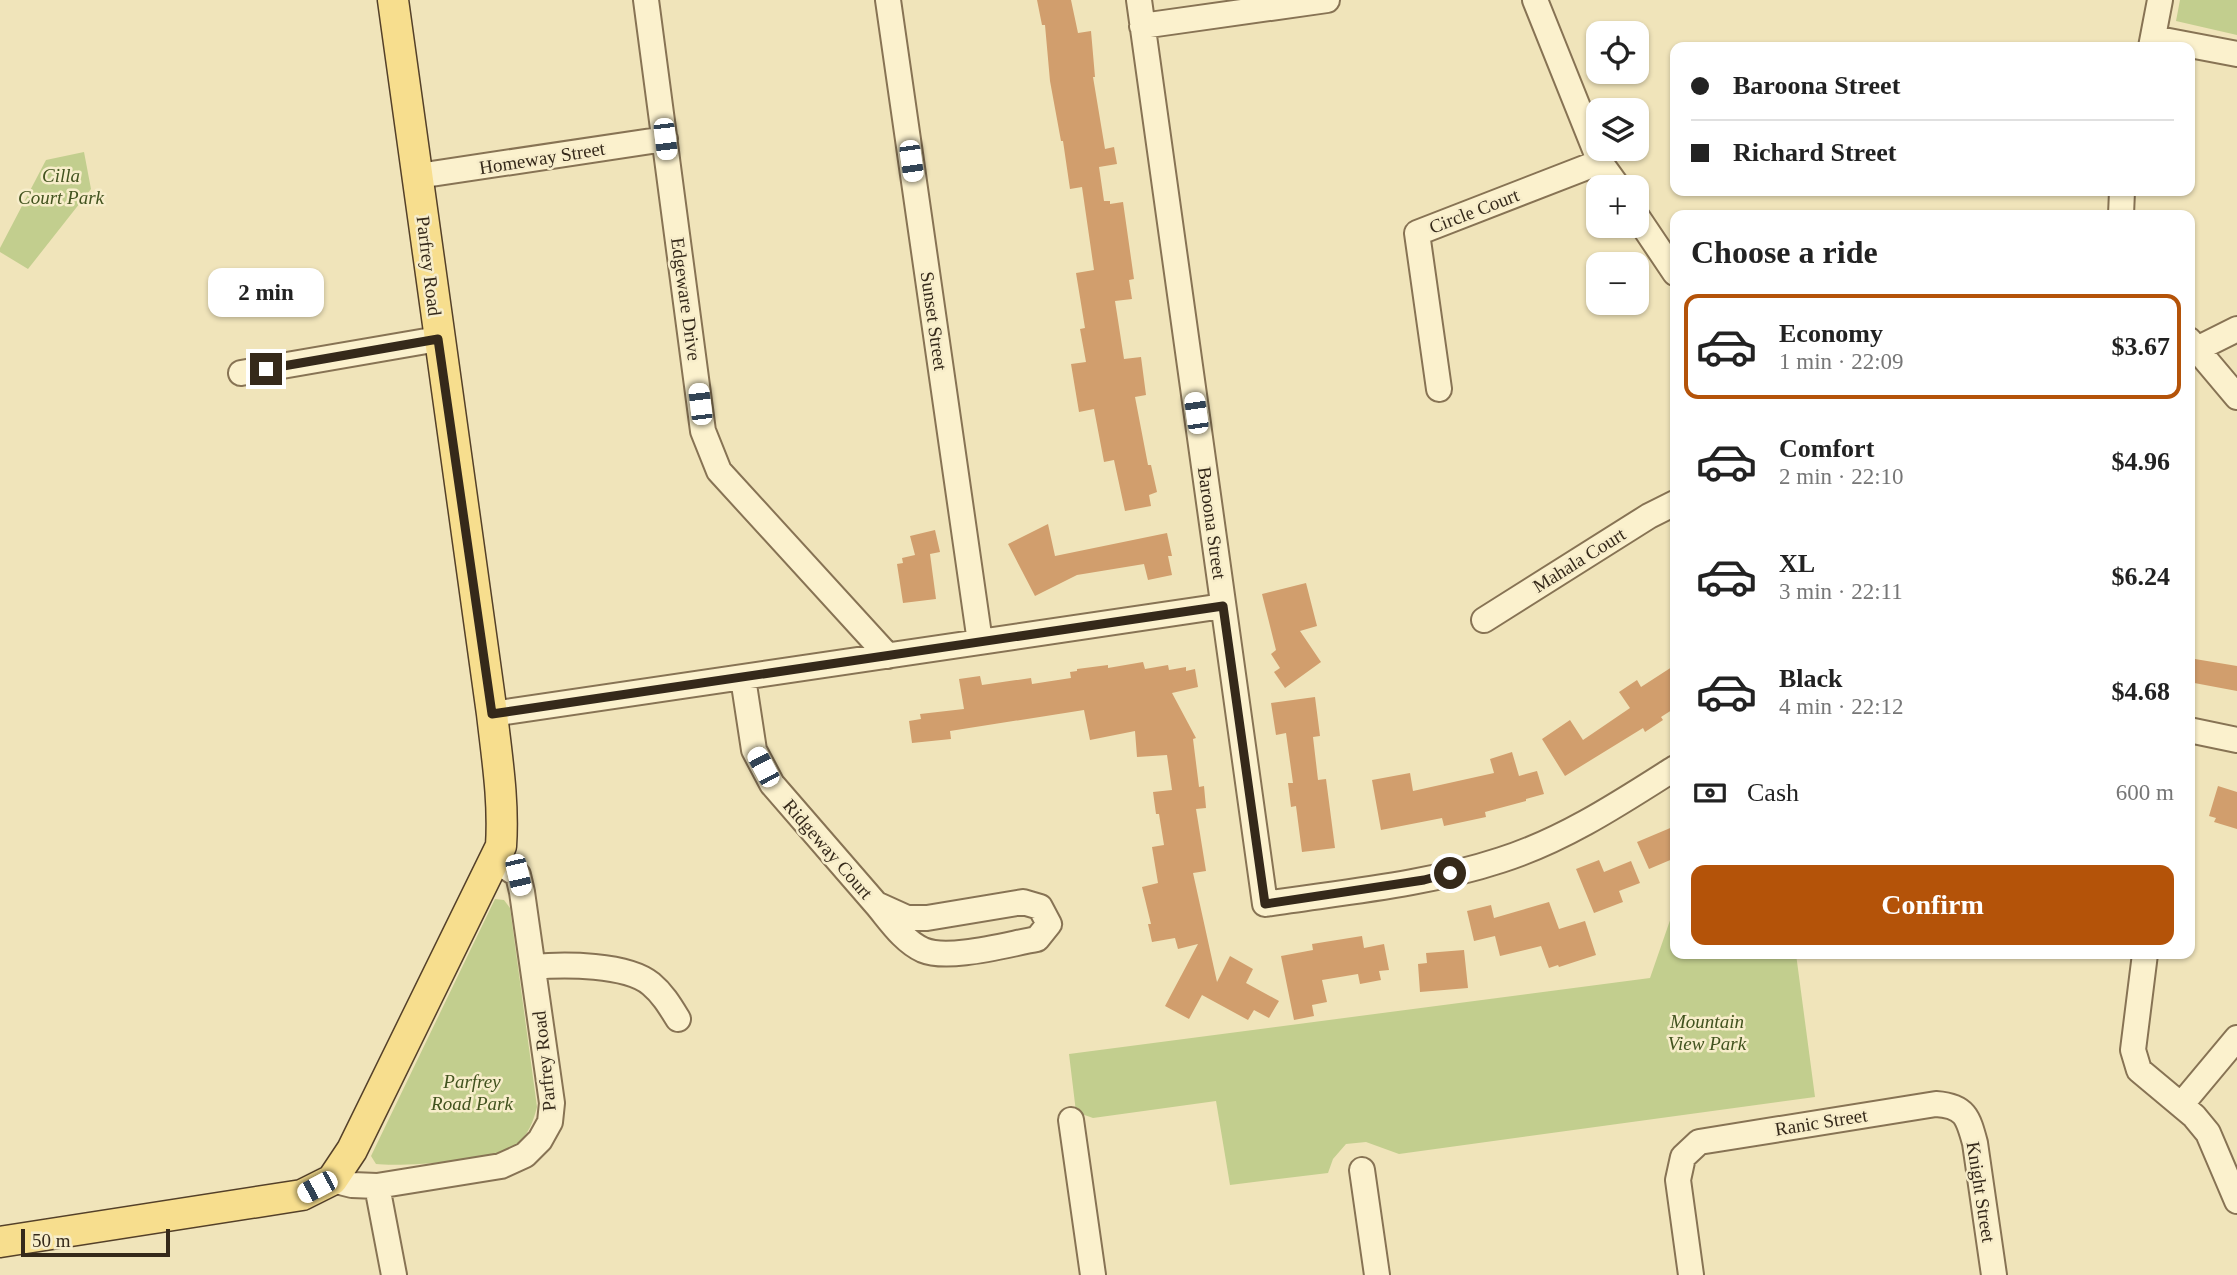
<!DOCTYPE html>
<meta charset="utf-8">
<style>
:root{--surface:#fff;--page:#f2f2f2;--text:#222;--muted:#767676;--line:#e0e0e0;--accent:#b45309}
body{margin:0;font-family:"Times New Roman",serif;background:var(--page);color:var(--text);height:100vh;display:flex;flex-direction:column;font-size:26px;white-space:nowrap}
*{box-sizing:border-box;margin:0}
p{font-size:23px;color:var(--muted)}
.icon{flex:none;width:38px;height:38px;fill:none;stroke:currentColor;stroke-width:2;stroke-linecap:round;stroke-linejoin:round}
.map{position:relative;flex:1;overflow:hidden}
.side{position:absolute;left:1670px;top:210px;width:525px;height:749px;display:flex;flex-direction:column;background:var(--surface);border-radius:14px;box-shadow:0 2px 5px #0004}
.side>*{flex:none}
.top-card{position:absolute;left:1670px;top:42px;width:525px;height:154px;border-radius:14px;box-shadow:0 2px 5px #0004;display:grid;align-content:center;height:154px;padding:0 21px;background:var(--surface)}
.buttons{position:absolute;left:1586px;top:21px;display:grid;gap:14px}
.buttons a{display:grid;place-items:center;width:63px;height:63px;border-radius:14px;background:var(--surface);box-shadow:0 2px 5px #0004;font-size:35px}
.scale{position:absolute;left:21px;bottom:18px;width:149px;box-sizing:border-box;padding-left:7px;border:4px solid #35291a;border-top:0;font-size:19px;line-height:24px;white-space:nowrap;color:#35291a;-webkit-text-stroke:5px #f7edca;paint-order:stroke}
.end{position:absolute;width:32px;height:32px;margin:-16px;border:9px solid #35291a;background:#fff;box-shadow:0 0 0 4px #fff}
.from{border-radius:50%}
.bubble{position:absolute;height:49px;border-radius:14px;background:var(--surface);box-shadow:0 2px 5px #0004;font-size:23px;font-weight:800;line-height:49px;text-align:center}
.car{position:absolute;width:21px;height:42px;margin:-21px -10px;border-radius:9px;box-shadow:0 0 5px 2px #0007;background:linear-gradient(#fff 24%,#345 0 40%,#fff 0 76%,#345 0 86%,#fff 0)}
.top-card b{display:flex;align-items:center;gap:24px;height:66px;font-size:26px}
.top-card b+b{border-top:2px solid var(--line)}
.top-card i{width:18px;height:18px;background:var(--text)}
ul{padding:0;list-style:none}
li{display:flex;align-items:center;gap:21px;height:105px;margin:0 14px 10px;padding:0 7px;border:4px solid transparent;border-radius:14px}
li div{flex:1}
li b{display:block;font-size:26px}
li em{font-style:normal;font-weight:800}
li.on{border-color:var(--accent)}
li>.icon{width:63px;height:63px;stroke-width:1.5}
h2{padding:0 21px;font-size:32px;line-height:84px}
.pay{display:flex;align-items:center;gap:18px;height:77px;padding:0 21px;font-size:26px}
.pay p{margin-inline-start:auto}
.button{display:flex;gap:14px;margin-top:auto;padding:14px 21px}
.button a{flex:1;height:80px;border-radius:14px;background:var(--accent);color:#fff;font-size:28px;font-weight:800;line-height:80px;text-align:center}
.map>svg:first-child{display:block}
.green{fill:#c2ce8e}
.building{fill:#d19e6d}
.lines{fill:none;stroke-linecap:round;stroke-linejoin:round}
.minor-casing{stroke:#877354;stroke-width:28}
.major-casing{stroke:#544029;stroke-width:33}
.minor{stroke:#fbf1cd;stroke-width:24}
.major{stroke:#f7de8e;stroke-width:30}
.route{stroke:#35291a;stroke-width:9}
.labels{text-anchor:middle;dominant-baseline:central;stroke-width:5;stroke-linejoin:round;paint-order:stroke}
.street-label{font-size:19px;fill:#35291a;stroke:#f7edca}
.park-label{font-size:19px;font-style:italic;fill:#42531f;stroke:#f7edca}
</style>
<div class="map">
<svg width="2237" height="1275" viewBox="0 0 2237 1275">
<rect width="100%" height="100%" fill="#f0e4ba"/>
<path class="green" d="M2180 0H2237V35L2176 21Z
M84 152 91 189 28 269 0 252V248L46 160Z
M495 899 504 900 510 908 537 1107C533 1122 529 1134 516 1145 498 1161 402 1167 376 1164L371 1156Z
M1675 906V954H1796L1815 1097 1399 1154 1366 1142 1346 1144 1333 1159 1328 1173 1230 1185 1216 1101 1093 1118 1076 1112 1069 1054 1650 978Z"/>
<path class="building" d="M1037 0H1071L1078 33 1091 31 1095 77H1093L1105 149 1114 147 1117 164 1099 167 1104 201H1110V204L1123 202 1134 279 1129 280 1132 299 1115 301 1124 359 1141 357 1146 395 1135 397 1148 465H1151L1157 492 1149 495 1151 506 1125 511 1114 460 1104 462 1094 409 1079 412 1071 364 1086 362 1080 329 1085 328 1076 273 1094 270 1082 187 1070 189 1063 141H1061L1050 81 1045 25H1042Z
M1048 524 1055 556 1167 533 1172 556H1168L1172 575 1148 580 1144 564 1077 575 1035 596 1008 544Z
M935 530 940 552 930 554 936 599 903 603 897 564 903 563 902 558 915 555 910 536Z
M1306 583 1317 626 1300 631 1321 662 1285 688 1274 672 1280 668 1271 654 1276 650 1262 594Z
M2189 658 2237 666V691L2189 682Z
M1143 662 1145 669 1168 665 1169 670 1186 667V671L1195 669 1198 687 1172 693 1196 738 1193 739 1199 787 1204 786 1206 808 1196 809 1206 871 1193 873 1217 982 1230 956 1253 969 1246 983 1279 1001 1269 1018 1254 1010 1248 1020 1202 995 1189 1019 1165 1006 1198 944 1178 949 1175 938 1152 942 1148 924H1151L1142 887 1158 883 1152 847 1164 845 1159 814H1156L1153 792 1172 790 1167 755 1137 757 1135 731 1090 740 1084 710 950 731 951 739 912 743 909 721 921 719 920 714 964 709 959 679 980 676 982 685 1031 678 1032 684 1071 678 1070 672 1077 671V669L1108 665V668Z
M1675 665V708L1661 717 1663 720 1645 732 1643 728 1565 776 1542 739 1570 720 1583 740 1630 708 1619 692 1637 680 1641 687Z
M1315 697 1320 736 1313 737 1318 780 1326 779 1335 848 1302 852 1296 806 1291 807 1288 783H1293L1286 733 1276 735 1271 703Z
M1512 752 1519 776 1537 771 1544 794 1526 799V801L1485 812 1486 817 1444 826 1442 818 1381 830 1372 780 1410 773 1413 791 1494 773 1490 759Z
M2218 786 2237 792V829L2214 822 2216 818 2209 816Z
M1675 826V858L1649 869 1637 842Z
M1599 860 1604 872 1631 861 1640 883 1619 891 1623 902 1594 913 1576 869Z
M1549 902 1559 929 1585 921 1596 955 1559 967 1558 965 1549 968 1541 946 1500 956 1495 936 1474 941 1467 911 1491 905 1494 918Z
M1362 936 1364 948 1384 944 1389 970 1379 971 1381 980 1360 984 1358 974 1322 980 1327 1002 1312 1005 1314 1016 1294 1020 1281 956 1313 950 1312 944Z
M1464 950 1468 988 1420 992 1418 964 1427 963 1426 953Z"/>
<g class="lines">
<defs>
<path id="minor" d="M646 0 703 431 719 471 888 656
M888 0 980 642
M1139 0 1265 904C1343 892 1425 885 1501 860 1564 840 1620 803 1675 768
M1535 0 1600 162 1618 187
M1142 26 1327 0
M2153 38 2237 54
M2151 47 2160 0
M418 176 665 139
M1636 215 1675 273
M2121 215 2122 191
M2189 340 2237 397
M2197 349 2237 329
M241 373 438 339
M1439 389 1417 233 1600 162
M1484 620 1649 516 1675 503
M743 678 754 750 772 784 876 904
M492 714 1223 606
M2189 730 2237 740
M1023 902 1040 907 1049 924 1037 939C1008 944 949 961 923 950 903 941 889 919 876 904L907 918H927Z
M2145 954 2133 1050 2139 1070 2194 1116 2208 1133 2237 1201
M533 967C564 964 627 964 651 984 663 994 670 1006 678 1019
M2181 1105 2237 1038
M1071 1120 1093 1275
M1362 1170 1377 1275
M332 1180 352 1185 377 1186 501 1166 525 1155 540 1140 550 1122 552 1103 522 892 518 875 506 867 492 863
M377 1186 394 1275
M1691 1275 1678 1180 1683 1157 1699 1142 1936 1104C1965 1106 1968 1117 1975 1143L1994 1275"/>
<path id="major" d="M0 1242 302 1195 332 1180 352 1150 501 846C504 801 497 758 492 714L393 0"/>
</defs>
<use href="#minor" class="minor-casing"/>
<use href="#major" class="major-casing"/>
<use href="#minor" class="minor"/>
<use href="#major" class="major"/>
</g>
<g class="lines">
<path class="route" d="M266 369 438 339 492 714 1223 606 1265 904 1424 880 1450 873"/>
</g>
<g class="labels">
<g class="street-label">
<text transform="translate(542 158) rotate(-9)">Homeway Street</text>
<text transform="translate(1474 211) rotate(-21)">Circle Court</text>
<text transform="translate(429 266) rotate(83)">Parfrey Road</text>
<text transform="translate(686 299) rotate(82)">Edgeware Drive</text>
<text transform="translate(934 321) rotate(82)">Sunset Street</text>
<text transform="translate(1212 523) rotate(82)">Baroona Street</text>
<text transform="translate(1579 560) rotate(-32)">Mahala Court</text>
<text transform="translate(828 849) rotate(49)">Ridgeway Court</text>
<text transform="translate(544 1061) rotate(-96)">Parfrey Road</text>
<text transform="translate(1821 1122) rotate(-9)">Ranic Street</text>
<text transform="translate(1981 1192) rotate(81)">Knight Street</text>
</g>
<g class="park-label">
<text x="61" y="175">Cilla<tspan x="61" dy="22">Court Park</tspan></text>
<text x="1707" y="1021">Mountain<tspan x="1707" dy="22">View Park</tspan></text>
<text x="472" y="1081">Parfrey<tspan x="472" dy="22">Road Park</tspan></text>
</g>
</g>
</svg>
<div class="buttons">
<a><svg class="icon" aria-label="locate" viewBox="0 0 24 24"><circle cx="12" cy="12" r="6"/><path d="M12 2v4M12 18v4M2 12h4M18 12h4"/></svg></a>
<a><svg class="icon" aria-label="layers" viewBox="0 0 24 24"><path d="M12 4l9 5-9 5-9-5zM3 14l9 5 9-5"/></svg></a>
<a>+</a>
<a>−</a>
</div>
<div class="scale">50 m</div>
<i class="end from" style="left:1450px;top:873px"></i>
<i class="end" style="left:266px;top:369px"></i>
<div class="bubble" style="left:208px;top:268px;width:116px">2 min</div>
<i class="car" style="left:665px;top:139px;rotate:173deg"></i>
<i class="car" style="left:911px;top:161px;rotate:172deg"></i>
<i class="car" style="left:700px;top:404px;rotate:353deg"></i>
<i class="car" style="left:1196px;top:413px;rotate:352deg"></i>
<i class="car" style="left:763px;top:767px;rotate:332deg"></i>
<i class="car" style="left:518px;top:875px;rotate:167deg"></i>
<i class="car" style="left:317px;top:1187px;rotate:242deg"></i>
<div class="top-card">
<b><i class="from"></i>Baroona Street</b>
<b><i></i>Richard Street</b>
</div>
<section class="side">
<h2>Choose a ride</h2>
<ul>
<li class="on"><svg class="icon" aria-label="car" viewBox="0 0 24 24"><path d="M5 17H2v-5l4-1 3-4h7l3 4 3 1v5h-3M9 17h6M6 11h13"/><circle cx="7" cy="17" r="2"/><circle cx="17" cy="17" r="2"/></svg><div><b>Economy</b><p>1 min · 22:09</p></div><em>$3.67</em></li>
<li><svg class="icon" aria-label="car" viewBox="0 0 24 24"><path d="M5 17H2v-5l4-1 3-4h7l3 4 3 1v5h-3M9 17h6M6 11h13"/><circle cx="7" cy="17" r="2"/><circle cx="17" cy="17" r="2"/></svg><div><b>Comfort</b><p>2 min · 22:10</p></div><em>$4.96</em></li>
<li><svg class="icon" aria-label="car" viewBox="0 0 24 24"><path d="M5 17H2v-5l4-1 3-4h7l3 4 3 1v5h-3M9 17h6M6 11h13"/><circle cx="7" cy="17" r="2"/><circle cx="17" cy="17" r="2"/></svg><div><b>XL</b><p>3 min · 22:11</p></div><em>$6.24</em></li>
<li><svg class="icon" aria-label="car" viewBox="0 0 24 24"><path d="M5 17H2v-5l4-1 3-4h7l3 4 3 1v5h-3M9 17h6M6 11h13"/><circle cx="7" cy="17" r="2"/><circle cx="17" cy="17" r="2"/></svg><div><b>Black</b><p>4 min · 22:12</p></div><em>$4.68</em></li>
</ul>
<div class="pay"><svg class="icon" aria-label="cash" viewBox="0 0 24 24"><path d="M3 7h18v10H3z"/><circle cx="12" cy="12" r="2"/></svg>Cash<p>600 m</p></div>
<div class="button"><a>Confirm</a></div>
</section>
</div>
